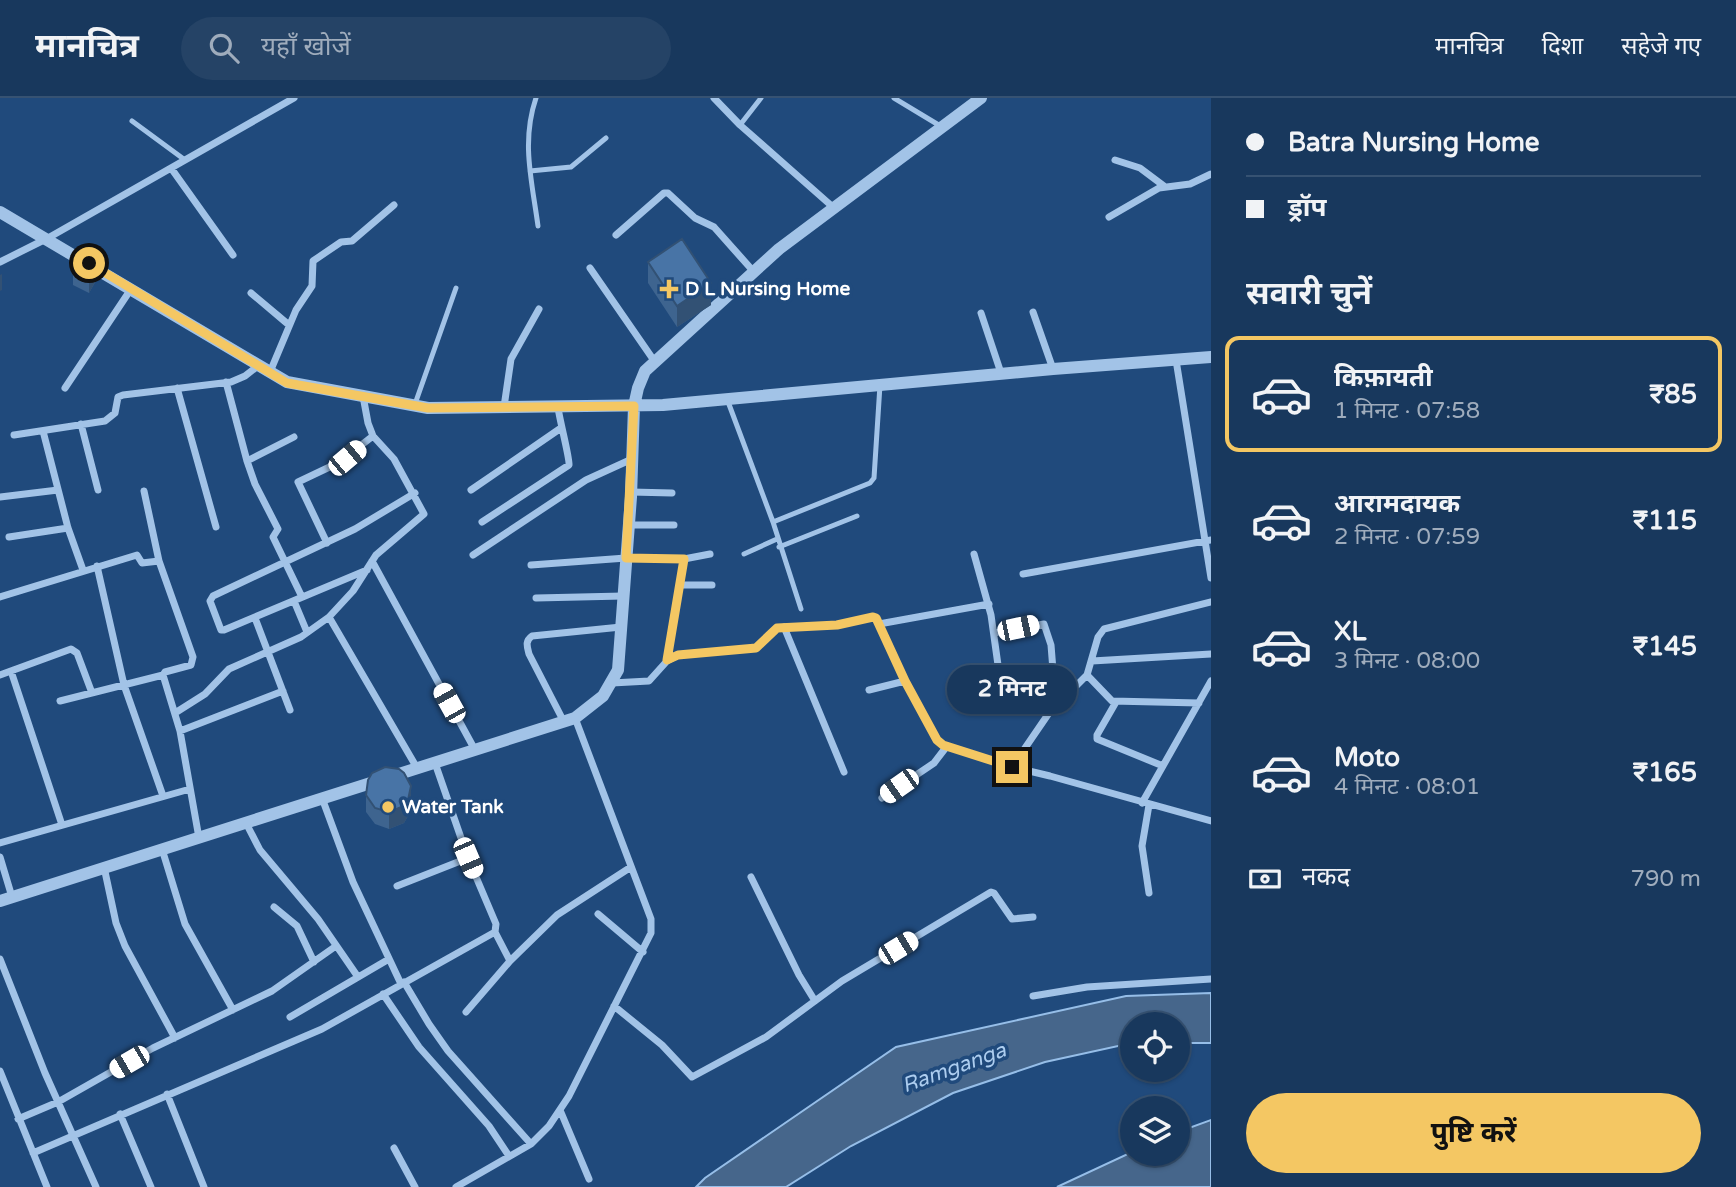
<!DOCTYPE html>
<html lang="hi">
<meta charset="utf-8">
<style>
:root{--surface:#18385d;--page:#254366;--text:#f1f3f6;--muted:#9facbc;--line:#365272;--accent:#f4c763}
body{margin:0;font-family:"Varela Round","Noto Sans Devanagari",sans-serif;background:var(--page);color:var(--text);height:100vh;display:flex;flex-direction:column;font-size:26px;white-space:nowrap}
*{box-sizing:border-box;margin:0}
p{font-size:23px;color:var(--muted)}
.icon{flex:none;width:38px;height:38px;fill:none;stroke:currentColor;stroke-width:2;stroke-linecap:round;stroke-linejoin:round}
.map{position:relative;flex:1;overflow:hidden}
.sheet{display:flex;flex-direction:column;background:var(--surface);width:525px}
.sheet>*{flex:none}
.guide{display:grid;align-content:center;height:154px;padding:0 35px;background:var(--surface)}
.controls{position:absolute;left:1120px;top:914px;display:grid;gap:14px}
.controls a{display:grid;place-items:center;width:70px;height:70px;border-radius:50%;background:var(--surface);box-shadow:0 2px 5px #0004,0 0 0 2px var(--line);font-size:35px}
.end{position:absolute;width:32px;height:32px;margin:-16px;border:9px solid #f4c763;background:#111;box-shadow:0 0 0 4px #111}
.from{border-radius:50%}
.bubble{position:absolute;height:49px;border-radius:24px;background:var(--surface);box-shadow:0 2px 5px #0004,0 0 0 2px var(--line);font-size:23px;font-weight:700;line-height:49px;text-align:center}
.car{position:absolute;width:21px;height:42px;margin:-21px -10px;border-radius:9px;box-shadow:0 0 5px 2px #0007;background:linear-gradient(#fff 24%,#345 0 40%,#fff 0 76%,#345 0 86%,#fff 0)}
.guide b{display:flex;align-items:center;gap:24px;height:66px;font-size:26px}
.guide b+b{border-top:2px solid var(--line)}
.guide i{width:18px;height:18px;background:var(--text)}
ul{padding:0;list-style:none}
li{display:flex;align-items:center;gap:21px;height:116px;margin:0 14px 10px;padding:0 21px;border:4px solid transparent;border-radius:14px}
li div{flex:1}
li b{display:block;font-size:26px}
li em{font-style:normal;font-weight:700}
li.on{border-color:var(--accent)}
li>.icon{width:63px;height:63px;stroke-width:1.5}
h2{padding:0 35px;font-size:32px;line-height:84px}
.pay{display:flex;align-items:center;gap:18px;height:77px;padding:0 35px;font-size:26px}
.pay p{margin-inline-start:auto}
.action{display:flex;gap:14px;margin-top:auto;padding:14px 35px}
.action a{flex:1;height:80px;border-radius:42px;background:var(--accent);color:#111;font-size:28px;font-weight:700;line-height:80px;text-align:center}
header{display:flex;align-items:center;gap:42px;box-sizing:border-box;height:98px;padding:0 35px;background:var(--surface);border-bottom:2px solid var(--line)}
header strong{font-size:33px}
nav{display:flex;gap:38px;margin-inline-start:auto;font-size:24px}
.search{width:490px;height:63px;background:var(--page);display:flex;align-items:center;gap:18px;box-sizing:border-box;padding:0 24px;border-radius:38px;color:var(--muted);font-size:26px}
main{display:flex;flex:1;min-height:0}
.map>svg:first-child{display:block}
.water{fill:#46668b;stroke:#96bee8;stroke-width:2}
.lines{fill:none;stroke-linecap:round;stroke-linejoin:round}
.service{stroke:#a2c3e7;stroke-width:5}
.minor{stroke:#a2c3e7;stroke-width:7}
.tertiary{stroke:#a2c3e7;stroke-width:12}
.wall{fill:#3e648f}
.shaded-wall{fill:#325174}
.building{fill:#4874a6;stroke:#325174;stroke-width:2}
.route{stroke:#f4c763;stroke-width:9}
.poi-dot{fill:#f4c763;stroke:#204a7c;stroke-width:2.5}
.labels{text-anchor:middle;dominant-baseline:central;stroke-width:7;stroke-linejoin:round;paint-order:stroke}
.poi-label{font-size:19px;font-weight:bold;fill:#fff;stroke:#204a7c;text-anchor:start}
.water-label{font-size:21px;font-style:italic;fill:#adcdef;stroke:#204a7c}
</style>
<header>
<strong>मानचित्र</strong>
<div class="search"><svg class="icon" aria-label="search" viewBox="0 0 24 24"><circle cx="10" cy="10" r="6"/><path d="M15 15l6 6"/></svg>यहाँ खोजें</div>
<nav><a>मानचित्र</a><a>दिशा</a><a>सहेजे गए</a></nav>
</header>
<main>
<div class="map">
<svg width="1211" height="1089" viewBox="0 0 1211 1089">
<rect width="100%" height="100%" fill="#204a7c"/>
<path class="water" d="M1211 895V945H1178V926H1132V945L1045 964 953 995 851 1048 786 1089H696L705 1080 896 949 1126 898Z
M1211 1022V1089H1057L1132 1054 1178 1055V1034Z"/>
<g class="lines">
<path class="service" d="M536 0C521 44 532 83 538 128
M894 0 942 29
M132 23 185 62
M740 27 761 0
M530 73 571 69 606 40
M727 301 773 424 801 511
M415 306 456 190
M773 424 870 385 874 380 880 287
M779 449 857 418
M744 456 777 441"/>
<path class="minor" d="M714 0 740 27 834 110
M1115 62 1140 70 1164 88
M171 70 233 157
M1109 119 1159 90 1190 86 1211 76
M616 137 664 95H668L695 120 714 129 754 174
M0 164 48 140 294 0
M590 170 655 264
M251 195 289 227
M1033 214 1053 271
M981 215 1001 275
M1176 262 1211 480
M270 274 296 212 312 188 313 163 341 144 352 143 394 107
M226 284 247 363 255 386 278 431 273 439 302 499
M65 290 131 191
M177 290 216 429
M504 309 511 261 539 211
M81 326 98 392
M43 333 68 430 83 472
M14 337 105 323 115 315 118 299 123 297 231 284 245 278 259 267
M247 363 294 339
M471 392 561 330
M144 393 159 463 193 559 191 567 165 574 163 577 180 633 199 740
M631 394 672 395
M0 399 58 392
M482 424 569 367C570 361 559 320 558 309
M629 427H674
M9 439 68 430
M327 445 298 384 338 365 373 338
M974 456 991 517 998 567
M473 457 586 382 632 361
M372 463 475 652
M531 467 626 460 684 461 710 456
M97 468 124 587 163 698
M367 472 224 532H221L210 503 213 498 355 431 415 395
M1023 476 1211 442
M680 487H712
M0 499 137 457 142 465 159 463
M536 500 623 498
M294 503 307 534
M329 519 417 670
M255 520 290 612
M879 526 989 506
M784 529 844 674
M994 535 1044 526 1051 547 1054 585
M667 563 684 461
M1092 563 1211 556
M11 573 62 727
M0 577 71 551 77 555 92 595
M1087 577 1112 603 1199 605
M612 585 649 583 667 563 678 557 756 550 777 530 837 527 873 519 877 522 905 583 937 642 943 647 1012 669 1050 678 1211 723
M869 592 905 583
M60 603 163 577
M1116 604 1097 637V641L1163 668
M175 615 205 596 229 571 301 539 329 519 353 493 376 457 424 416 394 361 373 338 368 325 363 298
M564 624 529 556C527 548 525 543 532 538L621 529
M180 633 283 593
M1012 669 1049 615 1087 577 1098 539 1104 531 1211 504
M322 700 353 784 401 886
M882 700 934 665 947 648
M1142 705 1211 583
M246 725 260 752 318 821 358 879
M0 745 190 691
M162 751 185 826 233 912
M0 759 12 799
M104 769 116 825 125 848 175 940
M751 779 799 877 815 903
M397 788 468 760
M1149 795 1142 748 1149 707
M274 809 297 828 314 864
M598 816 643 854
M495 834 510 863
M0 861 45 975 96 1089
M404 884 429 926 448 953 531 1046
M383 896 419 949 489 1028 509 1058
M1033 898 1087 889 1211 881
M614 908 662 947 692 979 766 939 842 883 991 794 994 795 1012 821 1033 819
M466 914 510 863 557 817 631 769
M290 919 389 861
M0 973 47 1089
M167 996 204 1089
M560 1012 589 1081
M120 1016 151 1089
M18 1021 58 1004 153 950 272 893 336 848
M394 1050 415 1089
M33 1055 322 931 495 834 496 826 468 760 435 665
M456 1089 531 1046 549 1028 569 998 651 835V821L575 620"/>
<path class="tertiary" d="M0 114 287 284 428 310 663 307 1053 271 1211 259
M0 803 575 620 603 598 618 572 631 399 634 308 638 290 645 273 779 151 981 0"/>
</g>
<path class="wall" d="M648 164 711 207 677 229 648 185Z
M73 176 98 179 89 195 73 187Z
M366 697 411 704 408 718 404 725 389 731 375 726 366 714Z"/>
<path class="shaded-wall" d="M98 168V179L89 195V184Z
M2 176V192L0 193V177Z
M711 185V207L677 229V208Z
M411 688V704L408 718 404 725 389 731V714Z"/>
<path class="building" d="M682 141 711 185 677 208 648 164Z
M82 159 98 168 89 184 73 176Z
M385 669 399 671 404 675 411 688 408 702 404 708 389 714 375 710 366 697 368 682 372 675Z"/>
<g class="lines">
<path class="route" d="M89 165 287 285 428 310 634 308 626 460 684 461 667 562 678 557 756 550 777 530 837 527 873 519 876 520 905 583 937 642 943 647 1012 669"/>
</g>
<g class="poi-dot">
<path d="M665.5 180.5h7v7h7v7h-7v7h-7v-7h-7v-7h7z"/>
<circle cx="388" cy="709" r="7"/>
</g>
<g class="labels">
<g class="poi-label">
<text x="685" y="191">D L Nursing Home</text>
<text x="402" y="709">Water Tank</text>
</g>
<g class="water-label">
<text transform="translate(954 970) rotate(-20)">Ramganga</text>
</g>
</g>
</svg>
<div class="controls">
<a><svg class="icon" aria-label="locate" viewBox="0 0 24 24"><circle cx="12" cy="12" r="6"/><path d="M12 2v4M12 18v4M2 12h4M18 12h4"/></svg></a>
<a><svg class="icon" aria-label="layers" viewBox="0 0 24 24"><path d="M12 4l9 5-9 5-9-5zM3 14l9 5 9-5"/></svg></a>
</div>
<i class="end from" style="left:89px;top:165px"></i>
<i class="end" style="left:1012px;top:669px"></i>
<div class="bubble" style="left:947px;top:567px;width:130px">2 मिनट</div>
<i class="car" style="left:347px;top:360px;rotate:50deg"></i>
<i class="car" style="left:1018px;top:530px;rotate:78deg"></i>
<i class="car" style="left:449px;top:605px;rotate:331deg"></i>
<i class="car" style="left:899px;top:688px;rotate:235deg"></i>
<i class="car" style="left:468px;top:760px;rotate:157deg"></i>
<i class="car" style="left:898px;top:850px;rotate:59deg"></i>
<i class="car" style="left:129px;top:964px;rotate:240deg"></i>
</div>
<section class="sheet">
<div class="guide">
<b><i class="from"></i>Batra Nursing Home</b>
<b><i></i>ड्रॉप</b>
</div>
<h2>सवारी चुनें</h2>
<ul>
<li class="on"><svg class="icon" aria-label="car" viewBox="0 0 24 24"><path d="M5 17H2v-5l4-1 3-4h7l3 4 3 1v5h-3M9 17h6M6 11h13"/><circle cx="7" cy="17" r="2"/><circle cx="17" cy="17" r="2"/></svg><div><b>किफ़ायती</b><p>1 मिनट · 07:58</p></div><em>₹85</em></li>
<li><svg class="icon" aria-label="car" viewBox="0 0 24 24"><path d="M5 17H2v-5l4-1 3-4h7l3 4 3 1v5h-3M9 17h6M6 11h13"/><circle cx="7" cy="17" r="2"/><circle cx="17" cy="17" r="2"/></svg><div><b>आरामदायक</b><p>2 मिनट · 07:59</p></div><em>₹115</em></li>
<li><svg class="icon" aria-label="car" viewBox="0 0 24 24"><path d="M5 17H2v-5l4-1 3-4h7l3 4 3 1v5h-3M9 17h6M6 11h13"/><circle cx="7" cy="17" r="2"/><circle cx="17" cy="17" r="2"/></svg><div><b>XL</b><p>3 मिनट · 08:00</p></div><em>₹145</em></li>
<li><svg class="icon" aria-label="car" viewBox="0 0 24 24"><path d="M5 17H2v-5l4-1 3-4h7l3 4 3 1v5h-3M9 17h6M6 11h13"/><circle cx="7" cy="17" r="2"/><circle cx="17" cy="17" r="2"/></svg><div><b>Moto</b><p>4 मिनट · 08:01</p></div><em>₹165</em></li>
</ul>
<div class="pay"><svg class="icon" aria-label="cash" viewBox="0 0 24 24"><path d="M3 7h18v10H3z"/><circle cx="12" cy="12" r="2"/></svg>नकद<p>790 m</p></div>
<div class="action"><a>पुष्टि करें</a></div>
</section>
</main>
